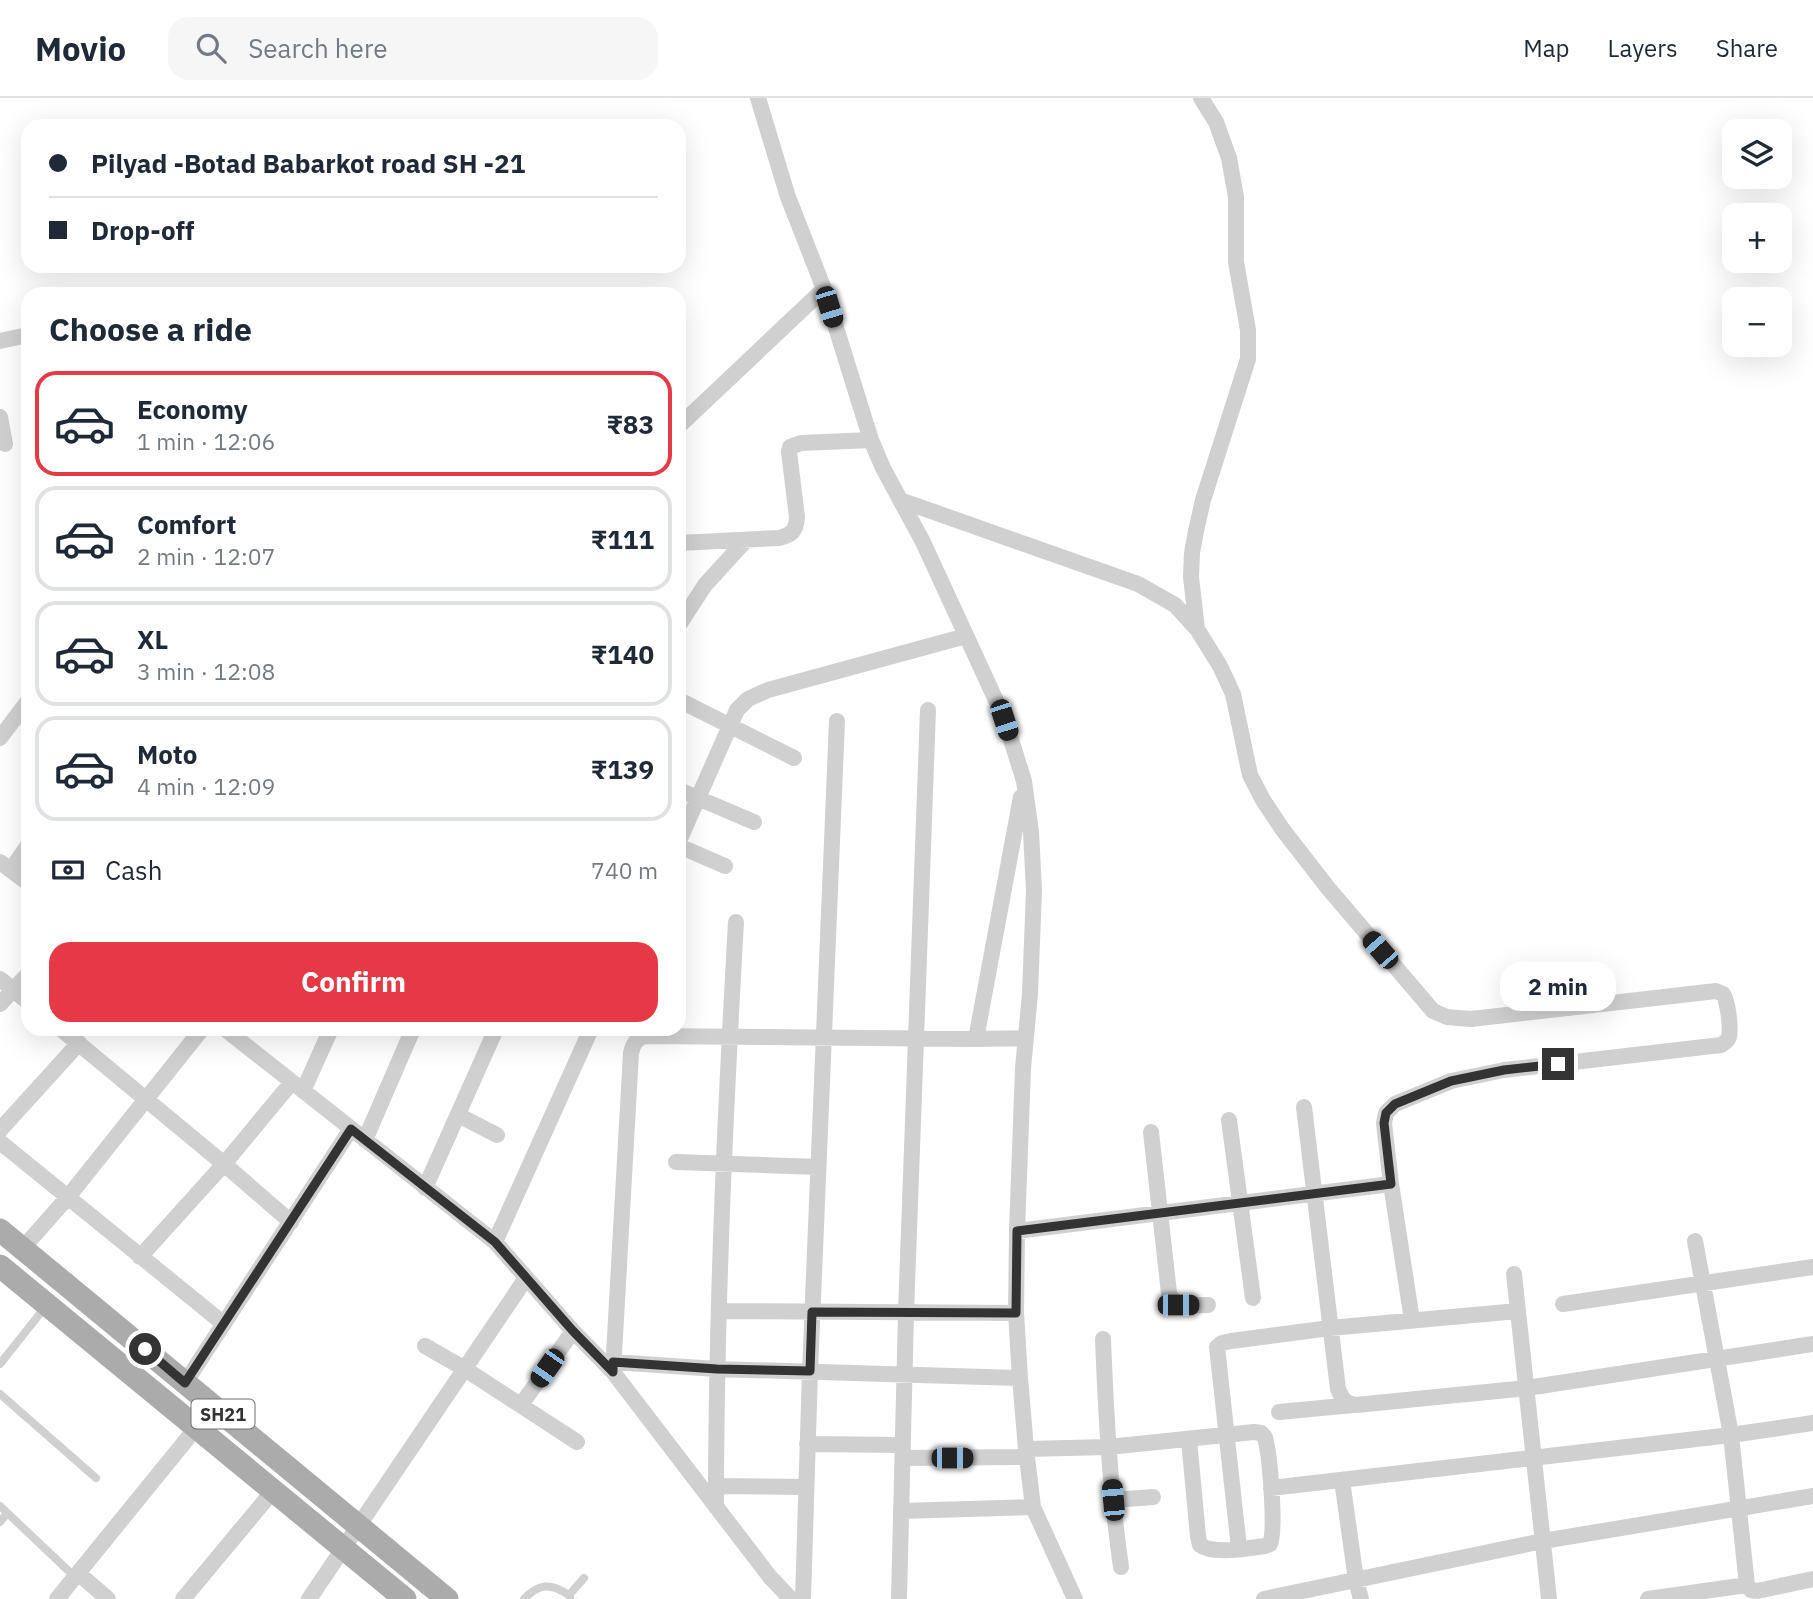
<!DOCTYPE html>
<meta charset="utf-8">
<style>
:root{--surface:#fff;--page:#f6f6f7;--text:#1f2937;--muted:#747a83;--line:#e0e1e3;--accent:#e63946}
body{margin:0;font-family:"IBM Plex Sans",sans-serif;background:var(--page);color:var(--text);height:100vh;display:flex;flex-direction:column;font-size:26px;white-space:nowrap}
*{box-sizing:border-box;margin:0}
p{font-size:23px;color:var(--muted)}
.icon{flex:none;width:38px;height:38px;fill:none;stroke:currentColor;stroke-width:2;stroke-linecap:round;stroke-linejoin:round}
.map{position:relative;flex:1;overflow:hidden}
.side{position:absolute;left:21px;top:189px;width:665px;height:749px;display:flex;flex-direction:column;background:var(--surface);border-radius:21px;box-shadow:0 7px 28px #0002}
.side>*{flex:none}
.hud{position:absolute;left:21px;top:21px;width:665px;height:154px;border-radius:21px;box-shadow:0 7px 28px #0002;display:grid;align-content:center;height:154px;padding:0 28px;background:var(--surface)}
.fabs{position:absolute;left:1722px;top:21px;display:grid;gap:14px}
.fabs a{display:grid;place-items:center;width:70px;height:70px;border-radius:14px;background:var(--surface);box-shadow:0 7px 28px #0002;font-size:35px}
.end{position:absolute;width:32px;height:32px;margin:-16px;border:9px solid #333;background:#fff;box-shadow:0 0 0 4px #fff}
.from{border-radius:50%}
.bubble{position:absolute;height:49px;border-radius:21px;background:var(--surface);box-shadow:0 7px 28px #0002;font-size:23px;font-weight:700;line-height:49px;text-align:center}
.car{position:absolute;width:21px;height:42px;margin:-21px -10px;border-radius:9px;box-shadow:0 0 5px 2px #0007;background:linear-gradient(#222 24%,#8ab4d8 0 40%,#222 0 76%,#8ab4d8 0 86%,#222 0)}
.hud b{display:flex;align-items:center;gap:24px;height:66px;font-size:26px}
.hud b+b{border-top:2px solid var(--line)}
.hud i{width:18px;height:18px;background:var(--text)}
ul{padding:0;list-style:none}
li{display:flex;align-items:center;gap:21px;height:105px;margin:0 14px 10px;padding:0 14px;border:4px solid var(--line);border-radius:21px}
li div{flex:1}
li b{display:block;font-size:26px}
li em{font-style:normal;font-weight:700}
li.selected{border-color:var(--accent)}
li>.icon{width:63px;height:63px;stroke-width:1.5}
h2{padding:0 28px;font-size:32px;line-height:84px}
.pay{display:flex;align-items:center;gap:18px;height:77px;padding:0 28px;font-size:26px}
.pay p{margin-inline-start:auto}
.button{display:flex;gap:14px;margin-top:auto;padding:14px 28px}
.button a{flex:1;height:80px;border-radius:21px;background:var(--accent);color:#fff;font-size:28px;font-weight:700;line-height:80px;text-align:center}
header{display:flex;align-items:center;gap:42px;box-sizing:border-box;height:98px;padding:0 35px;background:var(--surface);border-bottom:2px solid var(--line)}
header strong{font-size:33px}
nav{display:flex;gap:38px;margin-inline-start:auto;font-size:24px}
.search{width:490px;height:63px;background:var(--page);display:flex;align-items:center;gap:18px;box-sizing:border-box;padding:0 24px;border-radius:21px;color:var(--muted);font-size:26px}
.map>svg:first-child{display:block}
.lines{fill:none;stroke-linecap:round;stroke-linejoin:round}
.service{stroke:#d0d0d0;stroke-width:8}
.minor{stroke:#d0d0d0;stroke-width:16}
.primary{stroke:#ababab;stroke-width:23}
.route{stroke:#333;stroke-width:9}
.labels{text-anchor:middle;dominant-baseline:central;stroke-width:7;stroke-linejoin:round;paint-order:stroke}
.shield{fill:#fff;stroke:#707070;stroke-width:2}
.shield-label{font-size:18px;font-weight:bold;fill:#333}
</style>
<header>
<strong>Movio</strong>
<div class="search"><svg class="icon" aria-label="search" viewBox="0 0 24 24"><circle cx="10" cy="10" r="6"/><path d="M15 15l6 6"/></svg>Search here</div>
<nav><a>Map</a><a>Layers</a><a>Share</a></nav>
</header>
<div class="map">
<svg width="1813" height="1501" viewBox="0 0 1813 1501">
<rect width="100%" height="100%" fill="#fff"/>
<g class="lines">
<path class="service" d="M0 1266 46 1208
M0 1296 96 1380
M0 1408 75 1479
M0 1424 7 1415
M570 1499 569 1497 584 1480
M524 1501C539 1485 551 1485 569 1497"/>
<path class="minor" d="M758 0 788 99 824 191 871 342 883 370 923 444 1005 622 1024 683 1031 734 1034 792 1030 896 1023 970 1017 1133 1016 1215 1020 1280 1026 1351 1033 1409 1075 1501
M0 243 28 237
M0 319 5 346
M679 328 824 191
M900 402 1138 486 1175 507 1197 531 1220 568 1233 596 1250 677 1263 702 1283 732 1328 790 1433 913 1447 919 1471 921 1716 893 1723 896C1728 904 1731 929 1729 939 1727 944 1725 944 1721 947L1504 972 1451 983 1395 1006 1386 1015 1384 1025 1391 1086
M679 445 779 440C792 437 796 433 797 419L789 354 790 349 801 345 871 342
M679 527 705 487 746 442
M1197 531 1191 479 1192 455 1196 433 1203 402 1248 261V232L1236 164V99L1229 60 1216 24 1201 0
M679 602 794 660
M0 640 28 603
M679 692 754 724
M679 743 737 612 748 601 768 592 966 538
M679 748 725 768
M0 764 28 785
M11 772 28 747
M0 881 28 904
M0 906 28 876
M61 931 224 1066 291 1124
M225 931 495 1144 573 1233 613 1274 770 1479 791 1501
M976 941 1021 699
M303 993 331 931
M1304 1009 1338 1291C1342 1301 1345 1305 1356 1307L1527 1290 1813 1246
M458 1017 497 1037
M1229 1022 1253 1200
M0 1032 79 945
M1151 1034 1169 1195C1176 1212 1192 1207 1208 1207
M365 1042 413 931
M0 1044 224 1226
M676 1064 818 1069
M425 1090 496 931
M1017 1133 1391 1086 1412 1222
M1695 1143 1731 1337 1747 1487 1751 1492 1757 1493 1813 1481
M495 1144 591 931
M23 1150 68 1099 202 931
M140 1159 224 1066 292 984
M1514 1176 1549 1501
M1563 1206 1813 1169
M719 1213 1016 1215
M1103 1241C1106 1317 1110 1393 1121 1469
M425 1248 465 1271 577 1344
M613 1264 717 1271 1020 1280
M613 1274 631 955C633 946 636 941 645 938L976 941 1025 940
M185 1285 351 1031
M521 1307 573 1233
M1279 1314 1353 1307
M807 1346 903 1347
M1026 1351 1108 1349 1254 1334 1261 1335C1265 1339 1265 1338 1266 1344 1270 1361 1276 1432 1270 1446L1265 1448C1248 1450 1214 1457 1200 1447L1198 1438 1189 1342
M903 1360 1027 1359
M1342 1382 1356 1482 1361 1501
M716 1388 806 1389
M1271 1390 1731 1337 1813 1325
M1113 1402 1153 1399
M716 1409C716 1214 725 1019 736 824
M901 1413 1033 1409
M1239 1450 1217 1249 1222 1245 1231 1243 1330 1230 1518 1213
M78 1475 108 1501
M57 1501 196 1330
M183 1501 273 1393
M309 1501 526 1180
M803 1501 810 1273 837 623
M899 1501 906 1215 928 612
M1264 1501 1543 1443 1813 1398
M1648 1501 1747 1487"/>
<path class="primary" d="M0 1132 447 1501
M0 1168 405 1501"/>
</g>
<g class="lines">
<path class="route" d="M145 1251 185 1285 351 1031 495 1144 573 1233 613 1274V1264L717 1271 810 1273 812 1214 1016 1215 1017 1133 1391 1086 1384 1025 1386 1015 1395 1006 1451 983 1504 972 1558 966"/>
</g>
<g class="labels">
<rect class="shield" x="191.5" y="1301.5" width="63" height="29" rx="5"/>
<g class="shield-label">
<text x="223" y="1316">SH21</text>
</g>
</g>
</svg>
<div class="fabs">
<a><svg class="icon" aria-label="layers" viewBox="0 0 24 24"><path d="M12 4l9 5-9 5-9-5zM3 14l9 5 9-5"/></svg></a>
<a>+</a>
<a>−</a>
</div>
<i class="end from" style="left:145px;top:1251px"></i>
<i class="end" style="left:1558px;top:966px"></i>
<div class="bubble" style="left:1500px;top:864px;width:116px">2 min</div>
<i class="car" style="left:829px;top:209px;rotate:163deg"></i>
<i class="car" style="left:1004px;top:622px;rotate:162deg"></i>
<i class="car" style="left:1380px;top:852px;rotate:319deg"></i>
<i class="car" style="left:1178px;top:1207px;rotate:90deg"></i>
<i class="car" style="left:547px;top:1270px;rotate:215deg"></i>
<i class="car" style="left:952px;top:1360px;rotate:90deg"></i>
<i class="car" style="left:1113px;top:1402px;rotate:355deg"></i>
<div class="hud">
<b><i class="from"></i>Pilyad -Botad Babarkot road SH -21</b>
<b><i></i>Drop-off</b>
</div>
<section class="side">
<h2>Choose a ride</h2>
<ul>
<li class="selected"><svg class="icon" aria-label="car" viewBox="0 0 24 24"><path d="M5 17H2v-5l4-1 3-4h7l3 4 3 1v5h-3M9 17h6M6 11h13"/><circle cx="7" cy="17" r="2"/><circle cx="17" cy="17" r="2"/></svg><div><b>Economy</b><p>1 min · 12:06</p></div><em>₹83</em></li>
<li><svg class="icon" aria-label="car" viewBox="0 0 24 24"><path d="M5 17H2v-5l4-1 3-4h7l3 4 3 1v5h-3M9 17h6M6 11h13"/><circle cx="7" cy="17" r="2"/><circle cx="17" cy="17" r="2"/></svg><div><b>Comfort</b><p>2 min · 12:07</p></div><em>₹111</em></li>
<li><svg class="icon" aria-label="car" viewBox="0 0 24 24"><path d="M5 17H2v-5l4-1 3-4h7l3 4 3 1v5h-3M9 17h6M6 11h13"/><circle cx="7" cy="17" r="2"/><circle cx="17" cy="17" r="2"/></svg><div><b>XL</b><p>3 min · 12:08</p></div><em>₹140</em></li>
<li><svg class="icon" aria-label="car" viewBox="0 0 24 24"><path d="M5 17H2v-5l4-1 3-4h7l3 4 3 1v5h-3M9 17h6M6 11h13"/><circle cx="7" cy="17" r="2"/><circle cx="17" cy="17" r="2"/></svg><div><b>Moto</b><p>4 min · 12:09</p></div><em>₹139</em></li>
</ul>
<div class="pay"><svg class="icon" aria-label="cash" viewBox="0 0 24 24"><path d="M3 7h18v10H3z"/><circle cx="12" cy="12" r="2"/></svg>Cash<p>740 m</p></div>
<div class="button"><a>Confirm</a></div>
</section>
</div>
